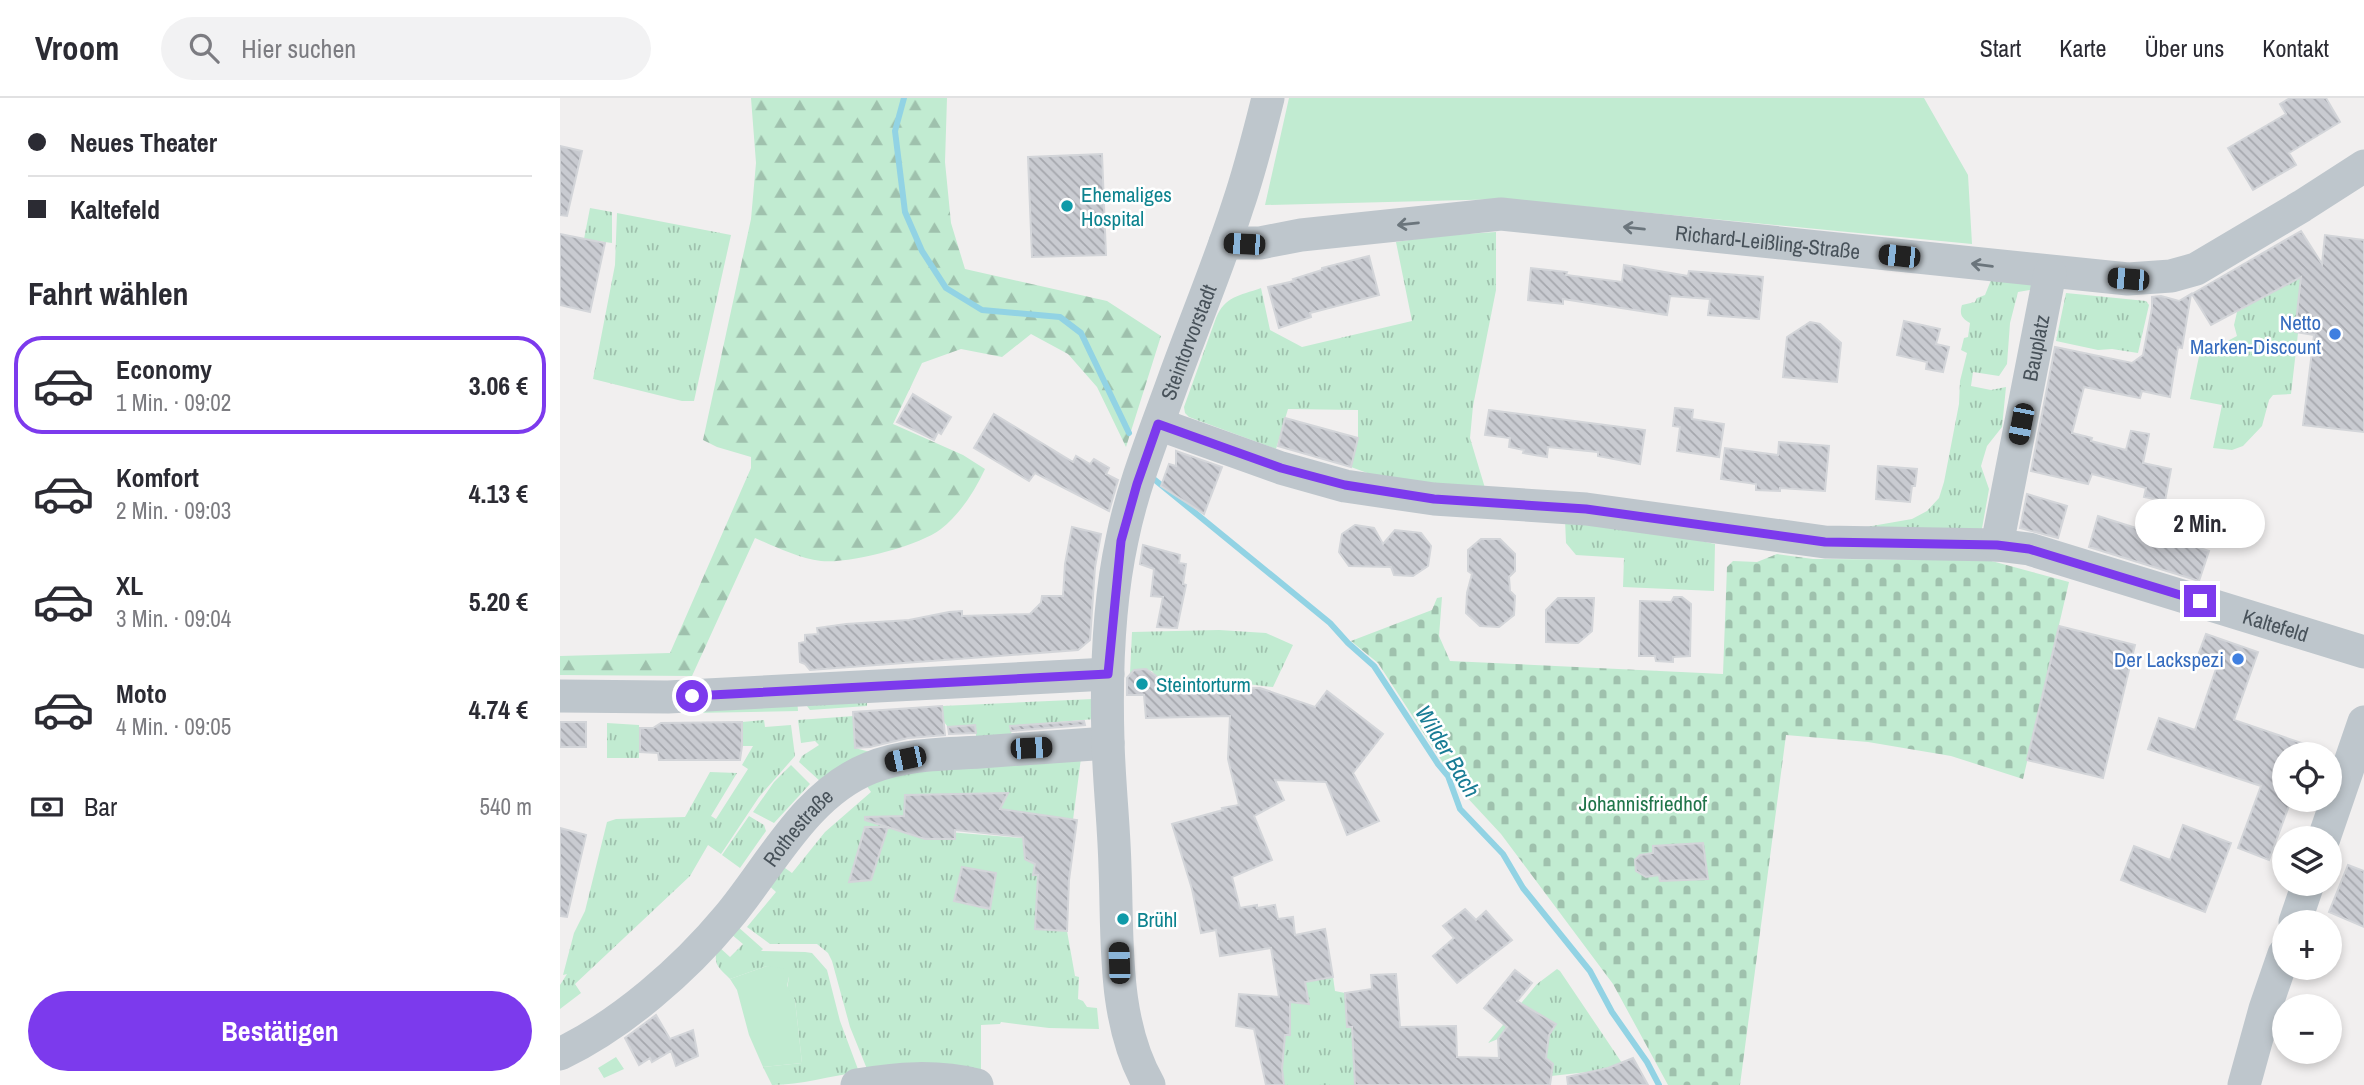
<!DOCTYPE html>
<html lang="de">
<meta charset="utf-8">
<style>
:root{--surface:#fff;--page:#f2f2f3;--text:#2b2b33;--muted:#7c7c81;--line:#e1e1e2;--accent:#7c3aed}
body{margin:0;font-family:"Archivo Narrow",sans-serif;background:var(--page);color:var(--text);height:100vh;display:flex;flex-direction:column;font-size:26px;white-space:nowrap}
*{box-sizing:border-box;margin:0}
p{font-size:23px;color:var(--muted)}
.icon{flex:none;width:38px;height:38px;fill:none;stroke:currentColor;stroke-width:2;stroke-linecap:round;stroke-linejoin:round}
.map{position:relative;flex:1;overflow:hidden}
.drawer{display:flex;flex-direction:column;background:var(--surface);width:560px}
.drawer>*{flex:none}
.hud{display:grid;align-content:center;height:154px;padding:0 28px;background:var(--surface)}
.controls{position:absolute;left:1712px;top:644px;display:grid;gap:14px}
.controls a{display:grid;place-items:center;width:70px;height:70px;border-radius:50%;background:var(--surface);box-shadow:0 4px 10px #0003;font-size:35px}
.end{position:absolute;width:32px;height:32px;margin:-16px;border:9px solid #7c3aed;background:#fff;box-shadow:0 0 0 4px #fff}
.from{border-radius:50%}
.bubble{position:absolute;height:49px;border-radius:24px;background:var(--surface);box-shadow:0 4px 10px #0003;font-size:23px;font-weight:800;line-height:49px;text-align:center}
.car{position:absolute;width:21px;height:42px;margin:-21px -10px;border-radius:9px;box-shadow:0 0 5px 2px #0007;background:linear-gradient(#222 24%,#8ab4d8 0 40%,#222 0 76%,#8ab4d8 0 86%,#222 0)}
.hud b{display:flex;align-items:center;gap:24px;height:66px;font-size:26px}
.hud b+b{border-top:2px solid var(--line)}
.hud i{width:18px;height:18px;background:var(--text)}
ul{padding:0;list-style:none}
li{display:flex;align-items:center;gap:21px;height:98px;margin:0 14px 10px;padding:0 14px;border:4px solid transparent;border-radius:28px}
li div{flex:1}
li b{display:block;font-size:26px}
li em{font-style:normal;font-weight:800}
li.selected{border-color:var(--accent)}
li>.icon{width:63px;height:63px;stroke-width:1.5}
h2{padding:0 28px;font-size:32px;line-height:84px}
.pay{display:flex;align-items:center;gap:18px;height:77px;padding:0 28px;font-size:26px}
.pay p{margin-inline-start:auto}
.action{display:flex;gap:14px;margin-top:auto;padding:14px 28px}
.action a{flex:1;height:80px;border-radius:42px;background:var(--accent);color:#fff;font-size:28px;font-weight:800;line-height:80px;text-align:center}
header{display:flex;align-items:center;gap:42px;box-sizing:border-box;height:98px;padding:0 35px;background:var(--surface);border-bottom:2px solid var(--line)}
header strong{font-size:33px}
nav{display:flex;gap:38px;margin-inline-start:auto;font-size:24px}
.search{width:490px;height:63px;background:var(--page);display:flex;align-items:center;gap:18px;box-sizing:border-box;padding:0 24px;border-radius:38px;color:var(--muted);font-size:26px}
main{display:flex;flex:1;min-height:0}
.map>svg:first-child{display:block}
.grass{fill:url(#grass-tufts);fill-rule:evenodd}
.forest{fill:url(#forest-firs)}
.cemetery{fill:url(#cemetery-stones)}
.green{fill:#c1ebd1}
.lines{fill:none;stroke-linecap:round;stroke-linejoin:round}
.stream{stroke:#92d3e4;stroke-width:6}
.building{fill:url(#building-back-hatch);stroke:#d3d5d9;stroke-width:2}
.minor{stroke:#bec6cc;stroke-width:33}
.oneway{stroke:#6b757c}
.route{stroke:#7c3aed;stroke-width:9}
.culture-dot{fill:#0f9aa8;stroke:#fff;stroke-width:2.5}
.shop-dot{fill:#3f7fe0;stroke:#fff;stroke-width:2.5}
.labels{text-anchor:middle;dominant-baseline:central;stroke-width:5;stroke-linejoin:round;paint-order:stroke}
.culture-label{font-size:21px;fill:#0d838f;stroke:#fff;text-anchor:start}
.street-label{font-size:21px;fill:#48525a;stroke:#fff}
.shop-label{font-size:21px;fill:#366cbe;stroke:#fff;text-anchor:end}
.park-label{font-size:21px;fill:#20754a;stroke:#fff}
.water-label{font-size:23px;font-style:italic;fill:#197c95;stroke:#fff}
</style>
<header>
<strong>Vroom</strong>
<div class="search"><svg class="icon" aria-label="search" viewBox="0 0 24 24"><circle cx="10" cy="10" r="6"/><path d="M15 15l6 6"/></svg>Hier suchen</div>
<nav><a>Start</a><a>Karte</a><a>Über uns</a><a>Kontakt</a></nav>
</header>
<main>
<section class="drawer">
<div class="hud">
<b><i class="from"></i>Neues Theater</b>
<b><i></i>Kaltefeld</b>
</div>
<h2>Fahrt wählen</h2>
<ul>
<li class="selected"><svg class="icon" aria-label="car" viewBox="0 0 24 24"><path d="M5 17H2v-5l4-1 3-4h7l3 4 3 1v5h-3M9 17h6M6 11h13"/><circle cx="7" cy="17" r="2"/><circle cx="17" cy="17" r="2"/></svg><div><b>Economy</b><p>1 Min. · 09:02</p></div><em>3.06 €</em></li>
<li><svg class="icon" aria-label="car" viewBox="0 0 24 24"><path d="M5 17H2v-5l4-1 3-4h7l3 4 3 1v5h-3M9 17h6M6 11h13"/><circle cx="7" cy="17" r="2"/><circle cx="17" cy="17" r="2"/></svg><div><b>Komfort</b><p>2 Min. · 09:03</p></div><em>4.13 €</em></li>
<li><svg class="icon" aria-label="car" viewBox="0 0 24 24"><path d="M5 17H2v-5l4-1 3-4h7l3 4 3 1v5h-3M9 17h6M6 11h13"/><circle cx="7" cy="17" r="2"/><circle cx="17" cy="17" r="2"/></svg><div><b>XL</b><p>3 Min. · 09:04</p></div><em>5.20 €</em></li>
<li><svg class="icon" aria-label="car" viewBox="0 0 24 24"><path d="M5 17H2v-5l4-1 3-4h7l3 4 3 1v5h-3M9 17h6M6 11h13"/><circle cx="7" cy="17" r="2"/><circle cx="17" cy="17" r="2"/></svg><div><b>Moto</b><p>4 Min. · 09:05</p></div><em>4.74 €</em></li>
</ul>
<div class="pay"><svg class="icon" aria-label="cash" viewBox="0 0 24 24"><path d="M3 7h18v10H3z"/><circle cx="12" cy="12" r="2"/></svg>Bar<p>540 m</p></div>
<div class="action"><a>Bestätigen</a></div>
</section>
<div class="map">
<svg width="1804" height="987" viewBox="0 0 1804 987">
<defs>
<pattern id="grass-tufts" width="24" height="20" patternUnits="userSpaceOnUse" patternTransform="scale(1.75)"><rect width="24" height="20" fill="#c1ebd1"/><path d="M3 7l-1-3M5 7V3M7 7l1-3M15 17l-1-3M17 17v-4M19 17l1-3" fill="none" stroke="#9fc1ad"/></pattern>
<pattern id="forest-firs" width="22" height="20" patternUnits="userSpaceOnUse" patternTransform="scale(1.75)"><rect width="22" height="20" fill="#c1ebd1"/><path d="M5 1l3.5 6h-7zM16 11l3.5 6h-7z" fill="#9fc1ad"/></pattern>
<pattern id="cemetery-stones" width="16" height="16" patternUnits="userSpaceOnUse" patternTransform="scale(1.75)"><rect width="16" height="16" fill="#c1ebd1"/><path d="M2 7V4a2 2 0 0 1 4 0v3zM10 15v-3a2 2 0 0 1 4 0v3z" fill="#9fc1ad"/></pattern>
<pattern id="building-back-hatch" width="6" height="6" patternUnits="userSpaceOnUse" patternTransform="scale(1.75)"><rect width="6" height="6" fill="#c9cbd1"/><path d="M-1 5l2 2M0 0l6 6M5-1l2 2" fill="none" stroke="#a5a7ad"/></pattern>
</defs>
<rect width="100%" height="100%" fill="#f1efef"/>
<path class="grass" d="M30 110 52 114V145L24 141Z
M57 115 171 137 134 303H122L33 281 55 167Z
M936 134V192L913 308 910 340 925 390 923 397 810 376 791 369 798 340V312L728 311 716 351 629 319 625 315 624 309 656 220C665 198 679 198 701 190L710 232 742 249 852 223 836 144 875 138Z
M1742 176 1735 234 1738 235 1731 296 1713 297 1709 302 1702 328 1683 348 1672 352 1653 350 1662 307 1630 301 1641 249 1649 244 1654 250 1677 238 1674 227 1677 214Z
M1431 182 1479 184 1481 190 1458 194 1450 225 1447 266 1439 278 1413 274 1411 288 1431 292 1446 289 1442 329 1427 348 1421 368 1429 391 1421 436 1306 429 1352 421 1367 413 1379 400 1384 384 1399 306 1400 283 1407 255 1401 252 1404 240 1408 239 1410 225C1402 220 1399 217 1402 207L1415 204 1417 200 1425 197Z
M1506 195 1586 203 1589 207 1578 255 1552 251 1538 252 1496 243Z
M1005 421 1076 429 1155 446 1154 493 1063 489 1064 460 1016 457 1006 445Z
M659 532 706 535 733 547 713 589 687 586 598 589V581L592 573 579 571 570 576 572 534Z
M246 599 307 603V608L250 612 247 608Z
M237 600 238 613 132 615 129 613Z
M533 601 535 621 451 628 452 647 417 648 415 627 388 629 384 624 382 608Z
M294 618 295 650 310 654 261 684 239 664 242 658 259 647 255 643 241 645 238 622Z
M204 622 205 629 231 627 235 658 199 699 161 756 148 747 130 778 15 886 21 895 0 911V887L7 876 3 877 14 835 25 813 47 724 56 721 125 719 150 674 177 675 151 718 156 721 188 671 182 667 193 648H182V624Z
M47 625 79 627V660H47Z
M521 660 513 722 440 711 447 695 345 697 344 718H330L328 729 474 741 464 748 465 761 475 766 473 776 478 777 476 831 507 833 515 878 519 879 518 901 523 903 527 909 537 910 539 931 489 930 441 924 440 926 421 927V976L307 971 290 929 272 863 268 855 257 846H210L187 829 216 794 204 783 218 765 232 775 265 734 311 694 302 681 317 676ZM305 729 328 730 311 782 290 784ZM402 769 436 776 429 811 394 803Z
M231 667 250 686 214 725 193 714 214 684Z
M189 718 204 727 206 733 180 770 162 757Z
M177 828 203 851 201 853 245 854 252 855 267 872 280 923 299 974C270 978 241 987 212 987L203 969 242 965 235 902 227 891 229 879 207 868 170 881C159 870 151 865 159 849L170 859 183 846 171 836Z
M997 871 1000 873 1062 965 1037 973 991 978 984 947 996 926 964 907 938 941 928 945 977 886Z
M773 879 775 893 785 895 787 929H792L795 987H724L722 971 725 937H730V904L749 906 745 884Z
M56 959 64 971 44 980 38 970Z"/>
<path class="forest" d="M191 0H387L385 64 391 125 405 171 547 203 601 238 566 349 537 289 508 256 471 236 442 259 401 251 362 265 333 326 403 357 425 371C414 394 401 415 381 431 359 448 289 466 261 463 238 460 216 449 195 440L132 578 0 577V558L110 555 191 370V359L157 349 143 342 191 121 196 65Z"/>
<path class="cemetery" d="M1217 456 1253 461 1428 462 1509 484 1463 681 1391 658 1308 644 1226 637 1180 987H1108L1053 886 941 736 902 694 818 565 791 543 872 512 877 500 882 499 879 538 890 563 1163 576 1167 469 1173 463 1197 464Z"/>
<path class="green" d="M729 0H1364L1408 77 1412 146 946 101 705 107Z
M207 868 227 871 230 874 227 888 235 902 242 965 203 969 189 937 177 892 170 881Z"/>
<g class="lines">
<path class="stream" d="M344 0 335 33 345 114 362 153 386 190 422 212 500 219 521 235 569 335
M595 382 770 525 788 545 814 568 878 666 888 678 900 711 943 756 963 790 1030 873 1052 914 1087 964 1099 987"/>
</g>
<path class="building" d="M1730 0H1766L1780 24 1729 55 1736 67 1693 92 1668 50 1726 16 1720 6Z
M0 48 22 53 7 118 0 117Z
M542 56 546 157 472 159 468 59Z
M1741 133 1762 166 1765 137 1804 142V334L1743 327 1754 237 1735 234 1741 179 1651 227 1632 196Z
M0 136 45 145 30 214 0 207Z
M809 158 819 197 750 215 751 219 719 230 708 189 734 183 733 181 762 172V170Z
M1064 167 1128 178 1129 173 1203 179 1199 221 1148 217 1150 201 1110 198 1107 217 1003 201V206L968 202 971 170 1007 174 1006 177 1062 184Z
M1631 196 1622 250 1618 249 1610 299 1582 293 1580 300 1524 289 1512 335 1532 340 1531 343 1566 352 1571 333 1589 336 1583 365 1611 371 1605 403 1584 399 1586 390 1532 376 1528 386 1471 373 1495 249 1572 265 1583 257 1592 210V199L1601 198 1619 203Z
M1344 223 1380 231 1376 246 1389 249 1383 274 1366 271 1367 264 1337 257Z
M1250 224 1260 226 1281 245 1277 284 1223 279 1227 239Z
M353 296 391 319 381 336 378 334 374 342 337 324Z
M1115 310 1133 312 1132 321 1164 326 1159 359 1117 353 1120 329 1113 328Z
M929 312 1085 332 1080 366 1038 358V354L988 349 987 359 963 355 964 352 949 349 950 340 925 337Z
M434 316 513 364 516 358 530 366 534 361 549 370 546 376 558 382 549 413 475 375 469 383 414 350Z
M725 320 798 340 791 369 718 348Z
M1219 344 1269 348 1265 393 1220 390V393L1196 392V386L1161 381 1165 350 1218 357Z
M616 353 662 369 644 416 601 388 609 366 616 368Z
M1318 368 1357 371 1355 388H1352L1350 404 1316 401Z
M1467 396 1507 408 1498 440 1460 430Z
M1538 418 1649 453 1639 483 1529 449Z
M795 427 814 430 823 446 835 432 861 435 871 448 868 468 853 478 834 477 831 469 789 468 779 454 782 436Z
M512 429 541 436 535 469 530 542 518 552 250 572 245 566 240 564 239 545 245 544V537L258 536 257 530 286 526 349 522 389 514 402 513V518L470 516 481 505 482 498H503L505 466Z
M921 441H940L955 456V473L949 479 950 493 955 498 954 517 939 529 920 528 906 515 907 495 912 476 908 473V452Z
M583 447 620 457 619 465 626 466 623 486 626 487 617 530 597 529 603 499 591 498 594 471 580 466Z
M1114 499H1122L1131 506 1130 558 1113 559V564L1096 563 1095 558H1079L1080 503 1111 504Z
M998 500H1034L1032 533 1018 545 986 544V512Z
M1499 528 1575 547 1543 680 1467 662Z
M1646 536 1698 554 1674 622 1765 653V656H1724V702L1730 705 1709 762 1678 750 1701 688 1588 651 1599 620 1635 632 1657 568 1637 560Z
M586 571 596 578 602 592 700 590 755 609 767 593 823 636 793 675 819 723 787 737 766 684 715 682 724 702 694 718 712 762 672 779 680 810 697 807V810L715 807 718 821 733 819 735 837 765 831 773 879 745 884 749 906 730 904V937H725L722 971 724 987H706L694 931 676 928 679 896 719 899 711 850 660 858 656 832 641 835 632 791 612 726 663 712 662 710 679 707 668 661 670 618 586 620 584 597H567V580L574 572Z
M382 608 385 637 348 640 310 649 295 650 293 614Z
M524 623 525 627 451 633 450 628Z
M0 624H26V649H0Z
M182 624V648L180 662H99L98 655 80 654V630H93L101 625Z
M415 627 416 635 389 636 388 629Z
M448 695 440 711 517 722 509 782 507 833 475 831 478 777H473L475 766 465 761 463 739 395 732V741H365L305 722V719L344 718 345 697Z
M1623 727 1671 745 1645 814 1561 782 1574 748 1610 762Z
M305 729H328L311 782 289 784Z
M0 730 26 737 7 819 0 818Z
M1143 745 1148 781 1100 783 1099 777 1086 779 1076 773 1075 762 1080 757 1093 755V748Z
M1788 767 1804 773V829L1769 814Z
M402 769 436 775 430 811 394 803Z
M905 811 916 822 926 813 952 842 897 885 873 858 894 840 883 828Z
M955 872 972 885 957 903 996 926 989 937 986 960 993 966 990 987H795L792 929H787L785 895 812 891 811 877 836 876 840 929 896 928 897 959 939 960 938 941 947 929 924 910Z
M96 917 110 941 133 932 138 958 116 968 111 953 92 964 90 960 79 967 65 940Z
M1073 960 1088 987H1008L1007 979 1048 970Z"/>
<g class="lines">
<g class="minor">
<path id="s1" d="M665 145H700L741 137 941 116 1568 181 1611 178 1636 171 1742 108 1804 68"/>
<path id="s2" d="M598 326 721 370 785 388 874 401 1026 411 1265 444 1437 447 1469 451 1804 554"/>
<path id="s3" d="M1437 447 1490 175"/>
<path d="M0 598 108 599 548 576"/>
<path d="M1764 740 1804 624"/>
<path d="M1735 824 1748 786"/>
<path id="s4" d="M0 956C62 926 124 872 168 819 210 769 245 696 310 670 344 656 384 656 420 654 463 651 505 648 548 645"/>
<path d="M297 987C337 980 377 977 417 987"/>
<path id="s5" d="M589 987C552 922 558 842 555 770 554 727 549 685 548 643 546 577 548 507 562 442 573 387 595 334 614 281 635 223 659 166 678 107 690 72 699 36 708 0"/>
<path d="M1684 987 1705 911 1724 856"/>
</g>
</g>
<defs><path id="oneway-shaft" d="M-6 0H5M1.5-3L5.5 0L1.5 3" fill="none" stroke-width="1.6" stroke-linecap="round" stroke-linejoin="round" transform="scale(1.75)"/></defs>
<g class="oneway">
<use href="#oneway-shaft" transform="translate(848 126) rotate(174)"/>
<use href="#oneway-shaft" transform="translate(1074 130) rotate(-174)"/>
<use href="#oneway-shaft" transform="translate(1422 167) rotate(-173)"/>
</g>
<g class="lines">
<path class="route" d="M132 598 548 576 561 443 577 386 598 326 721 370 785 387 874 401 1026 411 1265 444 1437 447 1469 451 1640 503"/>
</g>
<g class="culture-dot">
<circle cx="507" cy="108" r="7"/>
<circle cx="582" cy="586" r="7"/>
<circle cx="563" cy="821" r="7"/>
</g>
<g class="shop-dot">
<circle cx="1775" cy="236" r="7"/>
<circle cx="1678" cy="561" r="7"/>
</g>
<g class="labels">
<g class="culture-label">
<text x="521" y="96">Ehemaliges<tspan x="521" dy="24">Hospital</tspan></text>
<text x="596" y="586">Steintorturm</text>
<text x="577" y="821">Brühl</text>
</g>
<g class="street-label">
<text stroke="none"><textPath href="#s1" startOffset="546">Richard-Leißling-Straße</textPath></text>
<text stroke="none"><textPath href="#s5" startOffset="760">Steintorvorstadt</textPath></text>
<text stroke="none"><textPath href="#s3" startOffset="201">Bauplatz</textPath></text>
<text stroke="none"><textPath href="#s2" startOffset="1143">Kaltefeld</textPath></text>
<text stroke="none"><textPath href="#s4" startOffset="332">Rothestraße</textPath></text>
</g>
<g class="shop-label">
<text x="1761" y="224">Netto<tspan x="1761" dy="24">Marken-Discount</tspan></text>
<text x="1664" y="561">Der Lackspezi</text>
</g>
<g class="park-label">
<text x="1083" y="705">Johannisfriedhof</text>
</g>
<g class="water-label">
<text transform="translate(888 653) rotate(59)">Wilder Bach</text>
</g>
</g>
</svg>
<div class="controls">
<a><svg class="icon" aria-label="locate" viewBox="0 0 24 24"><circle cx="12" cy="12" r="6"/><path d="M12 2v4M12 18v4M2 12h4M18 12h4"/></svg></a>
<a><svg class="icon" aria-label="layers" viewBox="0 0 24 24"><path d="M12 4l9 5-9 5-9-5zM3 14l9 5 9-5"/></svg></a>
<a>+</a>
<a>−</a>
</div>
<i class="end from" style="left:132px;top:598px"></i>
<i class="end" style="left:1640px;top:503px"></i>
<div class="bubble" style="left:1575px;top:401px;width:130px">2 Min.</div>
<i class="car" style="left:684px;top:146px;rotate:273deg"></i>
<i class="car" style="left:1339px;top:158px;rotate:276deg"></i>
<i class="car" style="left:1568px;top:181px;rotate:275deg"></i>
<i class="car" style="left:1461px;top:326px;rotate:191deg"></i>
<i class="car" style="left:471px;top:650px;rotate:87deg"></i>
<i class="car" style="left:345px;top:661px;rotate:258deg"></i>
<i class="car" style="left:559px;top:865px;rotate:358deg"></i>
</div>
</main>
